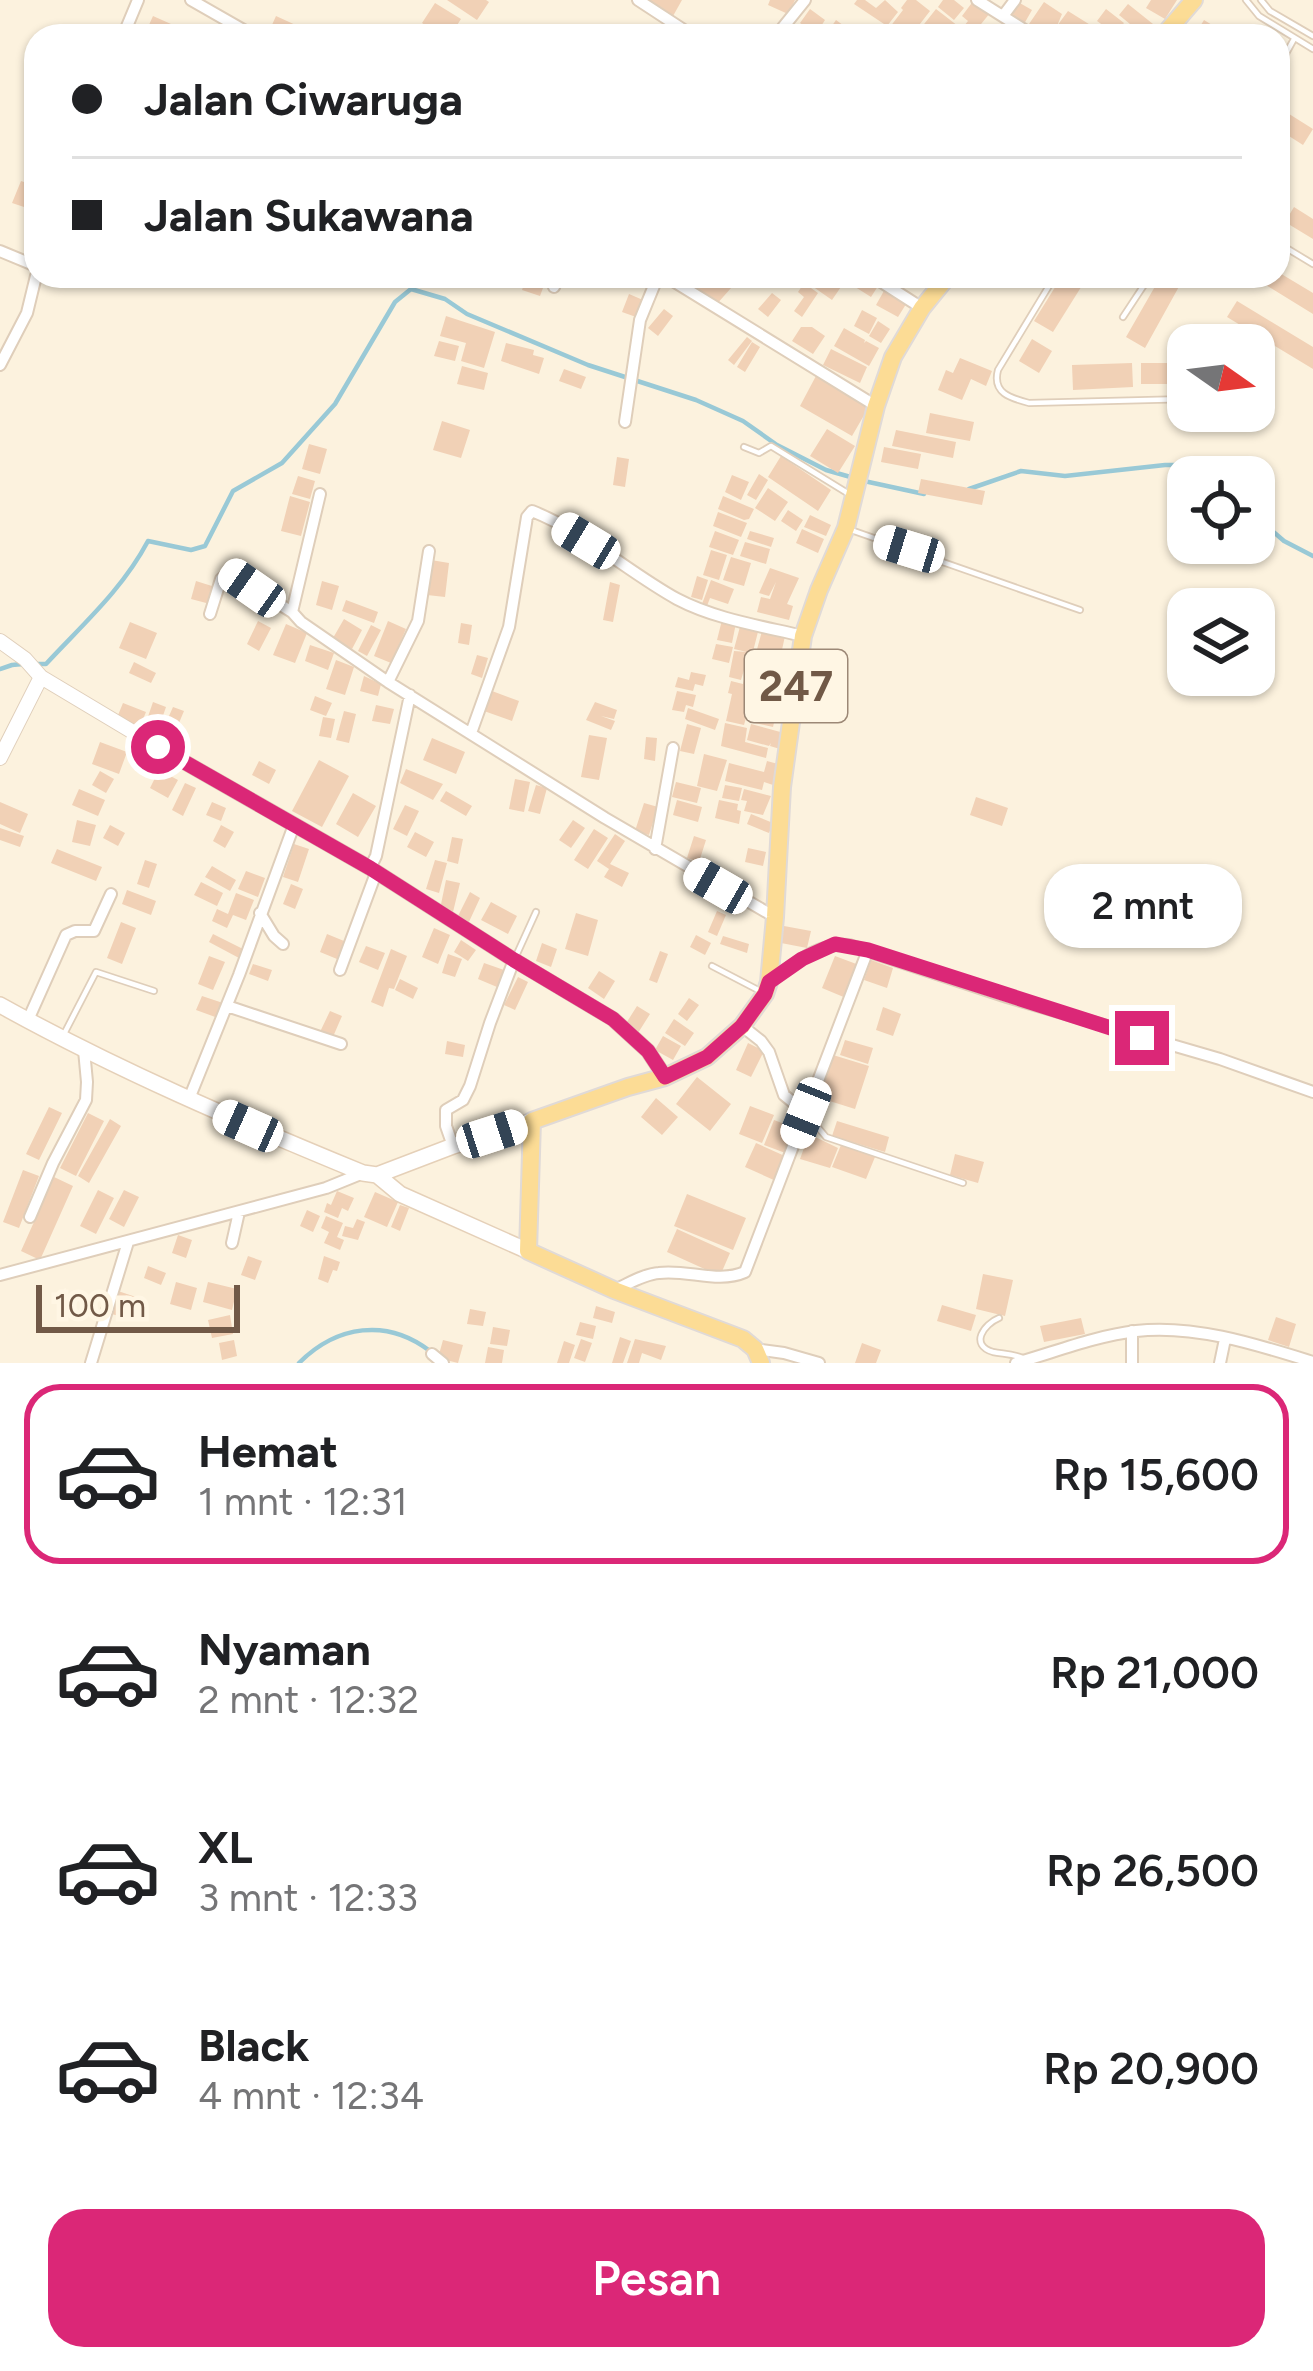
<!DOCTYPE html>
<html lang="id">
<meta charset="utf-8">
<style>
:root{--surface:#fff;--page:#f6f6f6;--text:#202124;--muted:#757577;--line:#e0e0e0;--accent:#db2777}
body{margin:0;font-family:Figtree,sans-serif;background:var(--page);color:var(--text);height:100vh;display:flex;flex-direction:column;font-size:45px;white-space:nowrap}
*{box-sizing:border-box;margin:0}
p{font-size:39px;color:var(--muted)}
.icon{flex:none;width:66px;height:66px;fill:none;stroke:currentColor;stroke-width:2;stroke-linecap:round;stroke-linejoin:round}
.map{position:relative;height:1363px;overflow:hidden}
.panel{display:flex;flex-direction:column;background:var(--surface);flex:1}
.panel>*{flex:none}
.hud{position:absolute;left:24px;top:24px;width:1266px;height:264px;border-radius:36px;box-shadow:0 3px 9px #0004;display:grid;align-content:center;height:264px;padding:0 48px;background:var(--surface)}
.needle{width:78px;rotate:104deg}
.tools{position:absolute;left:1167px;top:324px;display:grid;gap:24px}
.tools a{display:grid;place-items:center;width:108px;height:108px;border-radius:24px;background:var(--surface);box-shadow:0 3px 9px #0004;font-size:60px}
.scale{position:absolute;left:36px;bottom:30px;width:204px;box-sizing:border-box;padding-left:12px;border:6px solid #715947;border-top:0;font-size:33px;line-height:42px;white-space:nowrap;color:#715947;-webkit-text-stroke:9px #fff6e4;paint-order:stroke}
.end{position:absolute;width:54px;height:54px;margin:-27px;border:15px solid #db2777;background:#fff;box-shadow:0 0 0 6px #fff}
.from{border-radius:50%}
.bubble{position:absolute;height:84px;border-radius:36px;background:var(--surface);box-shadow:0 3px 9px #0004;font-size:39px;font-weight:600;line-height:84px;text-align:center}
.car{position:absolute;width:36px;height:72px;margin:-36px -18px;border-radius:15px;box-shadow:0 0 9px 3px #0007;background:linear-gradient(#fff 24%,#345 0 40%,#fff 0 76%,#345 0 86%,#fff 0)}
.hud b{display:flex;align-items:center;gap:42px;height:114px;font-size:45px}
.hud b+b{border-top:3px solid var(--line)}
.hud i{width:30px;height:30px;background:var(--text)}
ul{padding:21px 0 0;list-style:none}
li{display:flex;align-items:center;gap:36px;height:180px;margin:0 24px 18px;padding:0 24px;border:6px solid transparent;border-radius:36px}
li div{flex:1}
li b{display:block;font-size:45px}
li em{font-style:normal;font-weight:600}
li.selected{border-color:var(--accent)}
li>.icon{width:108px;height:108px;stroke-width:1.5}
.action{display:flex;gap:24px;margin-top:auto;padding:24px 48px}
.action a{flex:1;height:138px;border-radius:36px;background:var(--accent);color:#fff;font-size:48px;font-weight:600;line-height:138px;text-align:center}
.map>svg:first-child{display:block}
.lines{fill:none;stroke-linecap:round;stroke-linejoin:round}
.stream{stroke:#99c9d6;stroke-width:4.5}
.building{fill:#f1d1b6}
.service-casing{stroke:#dfceba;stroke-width:8}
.minor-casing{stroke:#dfceba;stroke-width:14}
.tertiary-casing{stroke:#dfceba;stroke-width:16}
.secondary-casing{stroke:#e5d0b8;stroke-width:18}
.primary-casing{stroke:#e0dad7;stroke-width:20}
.service{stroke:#fff;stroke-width:4.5}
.minor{stroke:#fff;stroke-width:10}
.tertiary{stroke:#fff;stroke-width:14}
.secondary{stroke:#fff;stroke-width:15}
.primary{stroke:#fcdc95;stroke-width:16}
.route{stroke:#db2777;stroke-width:15}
.labels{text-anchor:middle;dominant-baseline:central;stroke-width:10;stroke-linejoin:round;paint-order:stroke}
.shield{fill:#fff6e4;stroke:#9c8876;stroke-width:3}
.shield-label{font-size:42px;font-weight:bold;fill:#715947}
</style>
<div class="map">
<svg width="1313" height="1363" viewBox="0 0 1313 1363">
<rect width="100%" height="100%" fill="#fcf2de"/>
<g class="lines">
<path class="stream" d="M864 481 924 494
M969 489 1021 471 1065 476 1165 465H1211L1225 477
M1254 515 1284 541 1313 556
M34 664H46C83 624 122 590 148 541L191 550 205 546 233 491 282 463 335 404 395 302 411 289 445 299 467 314 588 365 696 400 743 421 777 445 826 470 854 478
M0 669 12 665 23 664
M299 1363C337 1325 387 1318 430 1351"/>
</g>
<path class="building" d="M447 0H486L489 2 477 20Z
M646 0H682L673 16Z
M770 0H795L788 14 768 5Z
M857 0H865L876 8 885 0 898 12 887 26 854 4Z
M907 0H916L930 11 913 33 918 36H883L903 10 901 8Z
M943 0H954L964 8 954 20 938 7Z
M974 0 990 13 977 29 981 32 979 36H956L968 21 962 16Z
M1151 0H1177L1165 19 1146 8Z
M1018 2 1032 10 1024 24 1011 17Z
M1044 2 1062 14 1057 26 1068 11 1092 26 1084 36H1046L1029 24Z
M435 3 461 19 450 36H441L422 23Z
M1128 4 1153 24 1143 36H1130L1124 31 1130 24 1119 15Z
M810 9 825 20 816 34 800 23Z
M936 9 958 26 950 36H921L917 33Z
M1106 9 1124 23 1115 34 1097 21Z
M153 16 171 24 166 36H144Z
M276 16 300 27 296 36H267Z
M836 20 858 36H825Z
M1204 20 1230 36H1194Z
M1278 107 1313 129 1303 145 1278 129Z
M21 181 33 185 24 207 12 203Z
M1294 207 1313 219V239L1285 222Z
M1278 272 1313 293V314L1256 279 1258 276H1278Z
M527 276H554L551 283 546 280 540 296 522 290Z
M702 276H735L739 279 716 305 694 285Z
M819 276H837L845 281 832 300 812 286Z
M857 276H868L880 283 871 297 852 285Z
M1062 276H1088L1053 332 1034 321Z
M1161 276H1168L1181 283 1145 348 1126 337Z
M804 283 818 293 802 317 794 311 804 297 798 292Z
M885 289 908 301 898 317 876 305Z
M772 293 781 300 768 317 758 309Z
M629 294 643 300 636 317 622 312Z
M1237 301 1313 347V369L1227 317Z
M664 309 673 316 658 336 648 328Z
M862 310 877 318 869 334 854 326Z
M446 316 495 332 484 368 461 361 466 343 440 336Z
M878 321 890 329 881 343 869 336Z
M801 327H812L825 336 813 354 792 341Z
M844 328 865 340 864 343 866 341 879 348 869 366 834 346Z
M747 337 752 341 734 365 728 360Z
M1032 339 1052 351 1039 373 1019 361Z
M439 341 459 346 455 361 434 356Z
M752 342 760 347 745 372 737 367Z
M506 343 534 350 533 355 544 358 539 374 501 361Z
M831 349 867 367 860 383 823 365Z
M960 358 992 371 986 386 971 379 962 400 938 390 946 370 953 373Z
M1132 363 1133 387 1073 390 1072 365Z
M1141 363H1170V384H1141Z
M462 366 488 373 484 390 457 384Z
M564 369 586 377 581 389 559 381Z
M817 374 870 405 852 436 800 406Z
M930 413 974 422 970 441 926 433Z
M442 421 470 430 461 458 433 450Z
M827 429 855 446 838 473 810 456Z
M896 430 956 442 953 458 892 446Z
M309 444 327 449 320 474 302 469Z
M884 447 921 454 918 469 881 462Z
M781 456 831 490 818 511 768 477Z
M617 457 629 459 625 487 613 485Z
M759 474 768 480 756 500 747 495Z
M732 475 749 482 741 500 725 492Z
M298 476 315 481 310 499 292 494Z
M921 479 985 491 982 505 918 493Z
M768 488 788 502 775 521 755 508Z
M290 496 310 502 301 536 281 531Z
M723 496 754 509 749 519 744 520 718 509Z
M788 510 803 520 796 531 781 521Z
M718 512 747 523 741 537 713 526Z
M810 515 831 525 826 536 804 527Z
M802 529 824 539 818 553 796 543Z
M715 531 739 540 733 555 709 547Z
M750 531 774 538 771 547 747 539Z
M745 542 770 549 766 564 740 556Z
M711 550 727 555 719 580 703 575Z
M731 557 751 563 744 586 723 580Z
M431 560 449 563 445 597 427 595Z
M770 568 799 578 787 604 793 606 789 620 757 612 761 597 770 599 776 582 769 596 759 593Z
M697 576 708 580 702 600 691 597Z
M711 580 734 589 728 604 710 598 707 606 702 604Z
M196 581 215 587 210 604 191 599Z
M322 581 339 586 332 610 316 605Z
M610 582 620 585 613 622 603 620Z
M346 600 378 612 374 623 342 611Z
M344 619 362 630 352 649 333 638Z
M722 620 736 623 732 643 717 640Z
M258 621 271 628 259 651 247 644Z
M388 621 406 629 391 663 374 656Z
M130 622 157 633 146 659 119 648Z
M461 623 472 625 469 645 458 643Z
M741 623 759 628 748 671 744 670 741 680 729 677 734 651 747 652 734 649Z
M286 624 307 633 295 663 273 655Z
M371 625 381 630 367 656 358 651Z
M762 631 785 636 780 659 756 653Z
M716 644 733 647 729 663 712 659Z
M310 645 334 653 328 670 305 661Z
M477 655 488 658 482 678 471 674Z
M336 660 354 667 345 695 326 689Z
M755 660 780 665 777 678 752 673Z
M134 662 156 673 151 683 129 673Z
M691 672 706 675 703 686 695 684 693 691 675 687 678 677 689 680Z
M745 675 757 678 744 725 726 721 732 694 728 693 731 681 743 684Z
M364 676 381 684 378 696 360 691Z
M760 677 789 685 783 712 777 710 773 727 750 722Z
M492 691 519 701 512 721 484 711Z
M677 691 696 695 693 707 686 705 684 712 672 710Z
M315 696 332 703 326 716 310 710Z
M153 702 166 707 155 739 142 734Z
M595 702 617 710 614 719 601 716 615 721 611 730 586 720Z
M123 703 146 712 139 729 116 720Z
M376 705 394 709 390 724 372 721Z
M173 707 184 711 176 730 165 725Z
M688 708 719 719 715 730 685 719Z
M344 711 356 714 349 743 336 740Z
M323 717 335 719 331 738 319 736Z
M725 723 747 728 745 742 768 748 766 758 721 746Z
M687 724 701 728 694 754 680 751Z
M751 724 784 733 780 749 770 746 771 743 769 746 747 740Z
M589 735 607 738 599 780 581 777Z
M646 737 657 738 655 761 644 759Z
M432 738 465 752 456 774 423 760Z
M100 742 127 752 119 774 92 764Z
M143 751 157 759 150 773 135 765Z
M704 754 727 760 717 791 697 786Z
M319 760 349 776 322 827 292 811Z
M259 761 276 770 269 784 252 775Z
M767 761 778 764 776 775 773 785 764 782 762 790 725 781 729 763 764 772Z
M406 769 443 784 433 800 400 783Z
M159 770 178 780 168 798 150 788Z
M100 771 114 779 106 793 92 785Z
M515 779 530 782 524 812 509 809Z
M676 782 701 788 697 803 672 797Z
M185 783 196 788 183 816 172 810Z
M536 785 547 788 540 814 528 811Z
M725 785 742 788 739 801 722 798Z
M79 789 105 800 98 816 72 805Z
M744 789 771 796 763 815 744 811 747 801 741 800Z
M446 791 472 806 466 816 440 801Z
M353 793 376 806 358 837 336 824Z
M976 797 1008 808 1002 826 970 815Z
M677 800 702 807 698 822 673 815Z
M719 800 738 804 737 810 741 811 739 824 715 818Z
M0 802 28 814 20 833 0 824Z
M212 802 226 808 221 821 206 815Z
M644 803 658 807 649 835 635 831Z
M405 805 419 811 407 836 393 829Z
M751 814 773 823 769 833 747 824Z
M77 820 96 825 90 846 72 842Z
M573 820 585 828 571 848 559 840Z
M110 825 125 833 118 846 103 838Z
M221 825 234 832 225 848 213 841Z
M0 828 24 836 20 847 0 840Z
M594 829 608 838 588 869 574 860Z
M415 832 434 842 426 857 407 847Z
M615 834 625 841 610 864 629 873 622 887 604 877 609 869 597 861Z
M694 836 706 840 699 862 687 858Z
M452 837 463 839 458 864 447 861Z
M294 844 309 849 298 882 283 877Z
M748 848 766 852 763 866 745 862Z
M57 849 102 867 96 881 51 863Z
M145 860 157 864 149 888 137 884Z
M435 860 447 863 439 893 426 889Z
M212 866 236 880 230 891 205 877Z
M246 871 265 878 258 897 238 889Z
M446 880 460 883 453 912 440 909Z
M201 882 223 893 217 906 194 895Z
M291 884 303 889 295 909 283 904Z
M127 890 156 901 151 915 122 904Z
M470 892 480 898 468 924 457 918Z
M236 893 254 900 246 920 233 915 227 928 212 921 217 909 228 914Z
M491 902 517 916 508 934 481 920Z
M717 911 726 915 717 936 708 932Z
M576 913 598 920 588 956 565 949Z
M121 922 136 928 122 964 107 958Z
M784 926 811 931 807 948 781 943Z
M434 928 450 935 438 964 422 957Z
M213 934 243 949 239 958 209 942Z
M327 934 344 941 337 959 320 952Z
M696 935 711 943 705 955 690 947Z
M723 936 749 944 747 953 720 944Z
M461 940 476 950 468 961 454 952Z
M542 943 557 949 551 967 536 961Z
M366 946 385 953 378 970 359 962Z
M391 949 407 956 394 989 389 988 383 1007 371 1002Z
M660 951 668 954 657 983 649 980Z
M448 954 462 959 455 977 442 973Z
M209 956 225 962 213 990 198 984Z
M835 956 859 965 846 998 822 988Z
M871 960 893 968 887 988 864 980Z
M484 963 504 970 497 987 478 979Z
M253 964 272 970 268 981 249 974Z
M599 971 615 981 604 999 588 988Z
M518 977 528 982 515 1010 504 1005Z
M400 979 418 988 413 999 395 990Z
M202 996 223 1003 218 1018 196 1010Z
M689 998 699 1005 687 1021 678 1014Z
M637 1006 650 1014 638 1033 625 1025Z
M883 1007 901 1014 893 1036 876 1030Z
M330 1011 342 1016 332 1039 319 1034Z
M674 1019 694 1033 685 1046 665 1033Z
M663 1036 681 1046 673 1060 655 1050Z
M845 1040 873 1048 868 1064 840 1055Z
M447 1041 465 1045 463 1057 445 1054Z
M748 1043 764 1051 751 1077 736 1070Z
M833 1055 869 1066 855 1109 820 1098Z
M697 1077 731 1104 710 1131 676 1104Z
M656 1098 678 1117 662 1135 641 1117Z
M750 1106 774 1115 762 1143 739 1134Z
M49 1107 62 1113 39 1160 26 1154Z
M88 1113 104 1121 76 1176 60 1168Z
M110 1119 121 1126 89 1183 78 1176Z
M774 1120 798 1129 788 1154 764 1145Z
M837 1121 889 1137 885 1152 832 1136Z
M809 1134 838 1148 830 1168 800 1159Z
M756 1143 787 1157 776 1181 745 1167Z
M841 1145 875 1157 866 1179 832 1167Z
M955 1154 984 1162 978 1183 950 1175Z
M23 1170 39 1176 19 1228 3 1222Z
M54 1177 73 1186 40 1260 21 1251Z
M98 1190 114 1198 96 1234 80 1226Z
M124 1190 139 1197 124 1227 109 1219Z
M337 1191 354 1198 348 1211 342 1208 338 1218 324 1212 327 1203 331 1205Z
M375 1192 398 1202 387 1227 364 1217Z
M687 1194 746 1218 733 1250 674 1226Z
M400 1205 409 1208 400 1231 391 1227Z
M307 1210 320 1216 313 1232 300 1226Z
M326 1216 343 1223 337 1237 344 1240 340 1250 324 1243 329 1232 321 1228Z
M357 1219 365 1222 358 1240 342 1236 345 1226 353 1228Z
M677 1229 730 1253 720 1276 667 1252Z
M178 1235 192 1240 186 1258 172 1253Z
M248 1256 262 1261 255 1280 241 1275Z
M324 1256 340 1262 337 1271 333 1270 328 1283 318 1279Z
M148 1266 166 1273 161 1285 144 1278Z
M983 1274 1013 1280 1005 1316 976 1309Z
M176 1282 197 1288 191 1310 170 1304Z
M208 1282 237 1289 232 1310 203 1302Z
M115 1290 136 1297 130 1319 108 1313Z
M942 1305 976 1315 971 1331 937 1321Z
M596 1306 615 1312 612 1323 593 1318Z
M470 1309 486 1312 483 1326 467 1324Z
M230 1315 233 1334 212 1338 208 1320Z
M1276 1317 1296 1324 1289 1347 1268 1340Z
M1081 1318 1085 1334 1044 1342 1040 1326Z
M580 1322 596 1326 593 1339 576 1335Z
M493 1327 510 1330 507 1346 490 1344Z
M620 1337 631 1341 623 1363H612Z
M581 1339 592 1343 585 1362 574 1358Z
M635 1339 666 1346 661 1360 642 1353 639 1363H627Z
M234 1340 237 1356 222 1360 219 1343Z
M443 1340 463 1345 458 1363 438 1358Z
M564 1341 575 1345 569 1363H557Z
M862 1343 881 1350 876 1363H855Z
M488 1347 504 1350 502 1363H485Z"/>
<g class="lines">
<defs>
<path id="service" d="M1246 0 1259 16 1313 49
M1261 0 1270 11 1313 36
M1278 68 1294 39
M1278 243 1313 264
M1055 276 998 370C992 393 1010 398 1029 403L1188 399
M1123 317 1150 276
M744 447 759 453 771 446 849 494
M851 530 1080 610
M516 956 536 912
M712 966 760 991
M64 1034 96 972 154 991
M806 1113 826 1137 963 1183
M999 1318C984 1324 969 1345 993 1352 1003 1354 1013 1354 1023 1358"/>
<path id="minor" d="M191 0 254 36
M638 0 693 36
M977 0 1034 36
M1003 16 1015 0
M123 36 138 0
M776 36 805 0
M0 251 36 266
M665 276 876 406
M872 276 922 308
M554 287 559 276
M0 365 27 313 36 276
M625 422 640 320 658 276
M320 494 292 612 301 622 388 682 605 818 775 917
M210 614 221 579 229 573 292 612
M388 682 418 621 429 551
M471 733 509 627 527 517 532 511C585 532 628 572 677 599 715 619 761 626 803 636
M655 849 673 748
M370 868 376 856 410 695
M260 913 274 936 283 944
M340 970 376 873
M769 982C793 965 818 942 849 945L1007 997 1220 1059 1313 1092
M227 1006 341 1044
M28 1020 66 935 75 931H94L111 894
M742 1026 761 1041 769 1052 784 1095 806 1113
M189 1099 239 975 294 825
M453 1146 446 1126V1110L463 1100 470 1086 490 1023 514 960
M30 1217 53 1163 86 1100 87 1082 84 1050
M232 1243 239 1212
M0 1275 326 1188 363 1173
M614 1290C628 1284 644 1274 659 1273 687 1269 718 1284 745 1272L868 950
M755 1349 784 1353 819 1363
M432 1354 443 1363
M91 1363 128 1242
M1016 1363C1055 1352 1095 1336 1136 1331 1194 1324 1258 1345 1313 1362
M1132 1363V1331
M1220 1363 1225 1339"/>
<path id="tertiary" d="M0 641 25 659 41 677 158 747 370 868 514 960 613 1019 648 1051 665 1077
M0 758 41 677"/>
<path id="secondary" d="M0 1005C117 1070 239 1122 363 1173L377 1175 400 1194 528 1251
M377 1175 453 1146 532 1121"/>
<path id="primary" d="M1163 36 1194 0
M761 1363 755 1349 743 1339 614 1290 528 1251 532 1121 628 1087 665 1077 707 1057 742 1026 765 994 769 982 775 917 782 787 803 636 819 590 846 528 876 406 893 357 922 308 948 276"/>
</defs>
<use href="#service" class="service-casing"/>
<use href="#minor" class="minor-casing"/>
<use href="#tertiary" class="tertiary-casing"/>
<use href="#secondary" class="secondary-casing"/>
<use href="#primary" class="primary-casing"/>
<use href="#service" class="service"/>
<use href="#minor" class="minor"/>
<use href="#tertiary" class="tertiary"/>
<use href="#secondary" class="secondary"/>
<use href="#primary" class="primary"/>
</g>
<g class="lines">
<path class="route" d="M158 747 370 868 514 960 613 1019 648 1051 665 1077 707 1057 742 1026 765 994 769 982 802 959 835 944 868 950 1142 1038"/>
</g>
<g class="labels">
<rect class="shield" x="745" y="650" width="102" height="72" rx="9"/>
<g class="shield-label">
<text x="796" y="686">247</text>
</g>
</g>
</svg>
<div class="tools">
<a><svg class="needle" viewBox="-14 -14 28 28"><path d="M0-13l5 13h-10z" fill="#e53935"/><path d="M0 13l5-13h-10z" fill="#757577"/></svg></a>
<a><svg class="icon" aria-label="locate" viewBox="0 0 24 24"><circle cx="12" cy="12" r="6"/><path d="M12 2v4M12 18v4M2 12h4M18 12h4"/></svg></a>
<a><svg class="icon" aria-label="layers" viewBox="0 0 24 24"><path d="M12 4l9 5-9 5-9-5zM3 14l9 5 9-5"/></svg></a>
</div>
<div class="scale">100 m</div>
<i class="end from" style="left:158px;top:747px"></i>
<i class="end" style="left:1142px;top:1038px"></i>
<div class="bubble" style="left:1044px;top:864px;width:198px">2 mnt</div>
<i class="car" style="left:586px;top:541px;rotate:301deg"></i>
<i class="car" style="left:909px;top:549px;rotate:287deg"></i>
<i class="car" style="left:252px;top:588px;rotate:305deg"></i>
<i class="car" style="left:718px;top:886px;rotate:300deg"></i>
<i class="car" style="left:806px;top:1113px;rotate:202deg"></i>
<i class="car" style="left:248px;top:1126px;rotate:294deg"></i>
<i class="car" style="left:492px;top:1134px;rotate:72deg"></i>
<div class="hud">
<b><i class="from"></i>Jalan Ciwaruga</b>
<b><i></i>Jalan Sukawana</b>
</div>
</div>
<section class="panel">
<ul>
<li class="selected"><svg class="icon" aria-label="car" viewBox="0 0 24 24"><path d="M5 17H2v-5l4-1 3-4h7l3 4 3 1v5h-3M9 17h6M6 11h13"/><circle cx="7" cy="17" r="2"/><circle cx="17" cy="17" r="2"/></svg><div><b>Hemat</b><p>1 mnt · 12:31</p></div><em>Rp 15,600</em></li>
<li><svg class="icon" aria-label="car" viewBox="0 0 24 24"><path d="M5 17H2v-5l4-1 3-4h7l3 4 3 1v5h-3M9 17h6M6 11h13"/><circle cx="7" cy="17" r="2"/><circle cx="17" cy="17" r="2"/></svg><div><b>Nyaman</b><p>2 mnt · 12:32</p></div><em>Rp 21,000</em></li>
<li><svg class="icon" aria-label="car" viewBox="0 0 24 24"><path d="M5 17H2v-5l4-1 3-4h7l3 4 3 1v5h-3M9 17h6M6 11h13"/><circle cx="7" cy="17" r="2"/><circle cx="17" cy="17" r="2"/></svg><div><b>XL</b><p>3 mnt · 12:33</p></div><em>Rp 26,500</em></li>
<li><svg class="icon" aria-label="car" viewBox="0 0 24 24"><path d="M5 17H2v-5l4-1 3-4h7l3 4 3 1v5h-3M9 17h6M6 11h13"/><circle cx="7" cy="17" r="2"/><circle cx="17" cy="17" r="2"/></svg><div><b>Black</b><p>4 mnt · 12:34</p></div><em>Rp 20,900</em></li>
</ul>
<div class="action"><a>Pesan</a></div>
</section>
